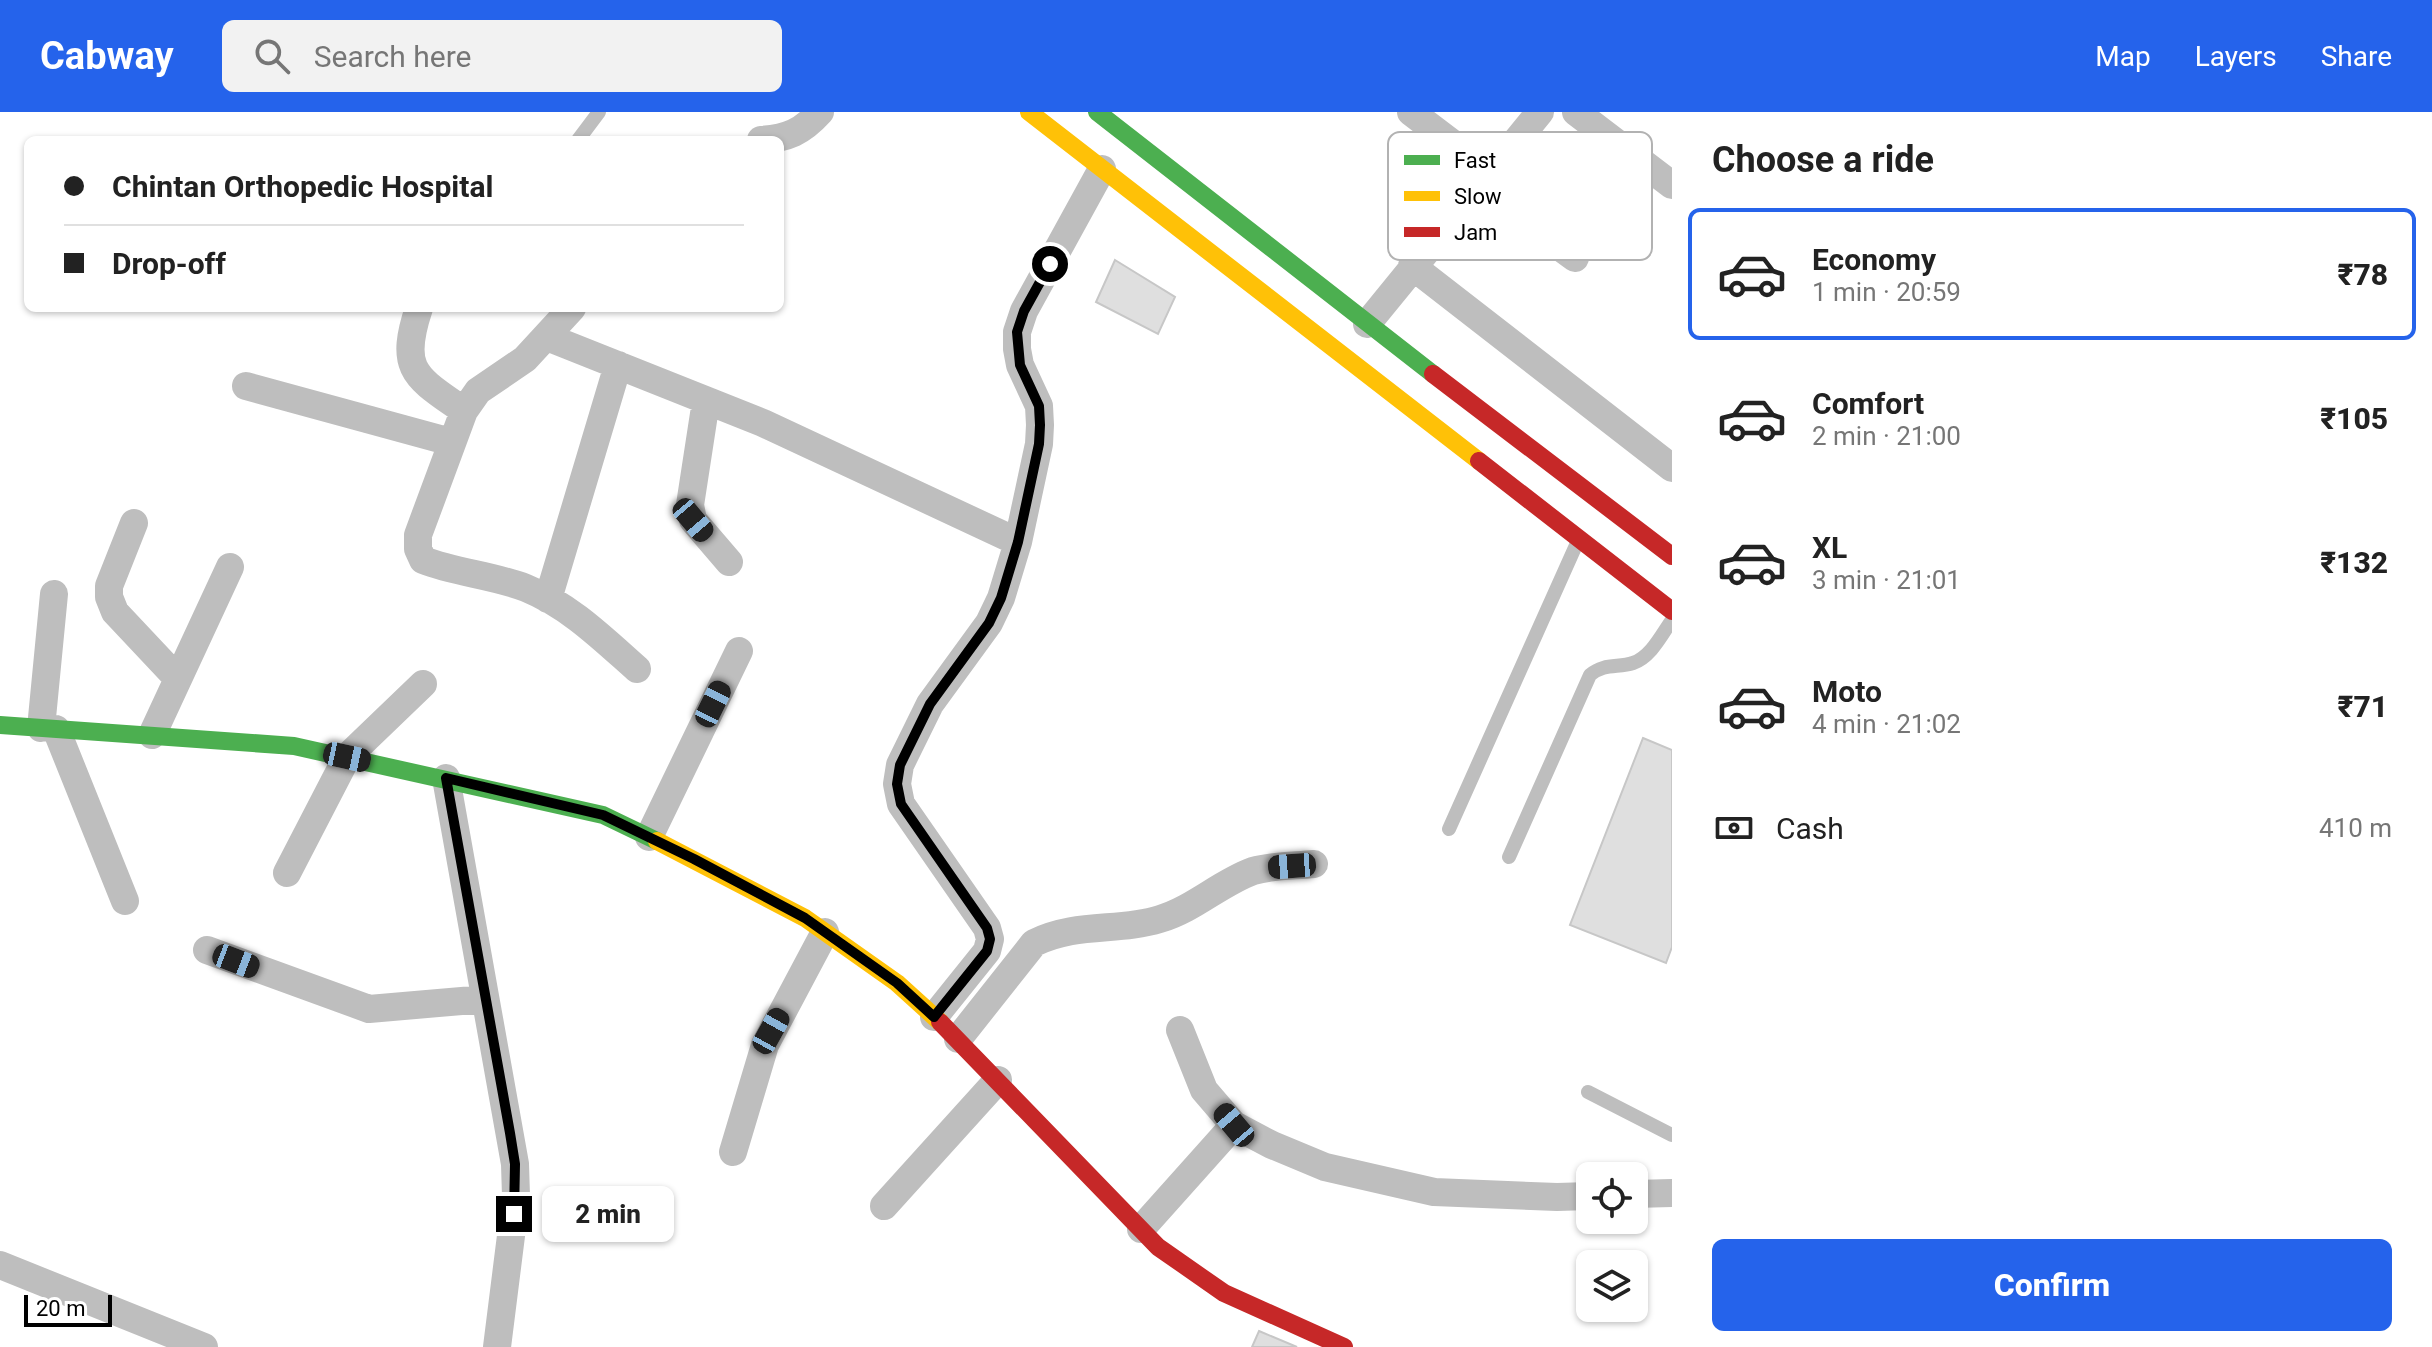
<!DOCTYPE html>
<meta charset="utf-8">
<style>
:root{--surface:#fff;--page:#f2f2f2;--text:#222;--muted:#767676;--line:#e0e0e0;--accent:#2563eb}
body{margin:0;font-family:Roboto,sans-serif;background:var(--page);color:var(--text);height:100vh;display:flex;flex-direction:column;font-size:30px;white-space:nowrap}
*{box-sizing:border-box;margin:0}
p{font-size:26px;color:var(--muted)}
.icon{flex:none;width:44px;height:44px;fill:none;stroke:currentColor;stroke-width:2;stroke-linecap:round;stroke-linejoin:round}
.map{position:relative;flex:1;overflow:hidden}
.side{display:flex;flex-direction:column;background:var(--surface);width:760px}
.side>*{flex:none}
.guide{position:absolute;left:24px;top:24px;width:760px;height:176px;border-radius:12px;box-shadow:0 2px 6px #0004;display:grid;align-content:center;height:176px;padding:0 40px;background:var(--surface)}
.buttons{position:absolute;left:1576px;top:1050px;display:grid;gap:16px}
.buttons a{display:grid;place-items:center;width:72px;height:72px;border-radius:12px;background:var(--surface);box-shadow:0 2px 6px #0004;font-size:40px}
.scale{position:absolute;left:24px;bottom:20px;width:88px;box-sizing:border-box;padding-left:8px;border:4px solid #000;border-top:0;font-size:22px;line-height:28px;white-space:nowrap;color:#000;-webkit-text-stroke:6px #fff;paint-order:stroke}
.end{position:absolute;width:36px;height:36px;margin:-18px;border:10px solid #000;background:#fff;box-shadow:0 0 0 4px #fff}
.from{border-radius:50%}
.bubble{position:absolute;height:56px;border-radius:12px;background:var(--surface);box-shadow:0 2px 6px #0004;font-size:26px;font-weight:800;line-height:56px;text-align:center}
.car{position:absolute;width:24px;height:48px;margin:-24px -12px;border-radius:10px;box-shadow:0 0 6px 2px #0007;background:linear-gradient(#222 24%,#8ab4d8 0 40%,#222 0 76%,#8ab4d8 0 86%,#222 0)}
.guide b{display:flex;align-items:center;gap:28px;height:76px;font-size:30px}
.guide b+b{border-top:2px solid var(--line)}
.guide i{width:20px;height:20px;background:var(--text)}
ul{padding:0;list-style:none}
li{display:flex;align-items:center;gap:24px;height:132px;margin:0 16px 12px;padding:0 24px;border:4px solid transparent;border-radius:12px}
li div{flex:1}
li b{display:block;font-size:30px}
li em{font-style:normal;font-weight:800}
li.current{border-color:var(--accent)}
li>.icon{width:72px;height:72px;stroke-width:1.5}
h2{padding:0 40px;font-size:36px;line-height:96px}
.pay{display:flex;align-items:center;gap:20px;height:88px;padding:0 40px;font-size:30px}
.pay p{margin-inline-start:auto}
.primary-button{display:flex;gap:16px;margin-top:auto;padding:16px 40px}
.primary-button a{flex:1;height:92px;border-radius:12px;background:var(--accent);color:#fff;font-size:32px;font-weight:800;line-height:92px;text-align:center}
header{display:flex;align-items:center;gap:48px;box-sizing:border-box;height:112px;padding:0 40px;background:var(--accent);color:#fff}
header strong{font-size:38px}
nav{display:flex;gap:44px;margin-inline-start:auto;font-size:28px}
.search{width:560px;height:72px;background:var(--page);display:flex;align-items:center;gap:20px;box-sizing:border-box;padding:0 28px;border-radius:12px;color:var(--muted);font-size:30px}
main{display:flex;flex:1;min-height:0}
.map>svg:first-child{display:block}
.building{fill:#dfdfdf;stroke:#c7c7c7;stroke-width:2}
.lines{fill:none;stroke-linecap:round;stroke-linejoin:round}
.lane{stroke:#bebebe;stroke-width:14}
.street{stroke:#bebebe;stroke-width:28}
.fast{stroke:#4caf50;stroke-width:18}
.slow{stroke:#ffc107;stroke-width:18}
.jam{stroke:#c62828;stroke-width:18}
.route{stroke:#000;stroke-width:10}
.key{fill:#fff;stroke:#b2b2b2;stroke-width:2}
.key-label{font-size:22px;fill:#000}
</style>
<header>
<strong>Cabway</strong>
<div class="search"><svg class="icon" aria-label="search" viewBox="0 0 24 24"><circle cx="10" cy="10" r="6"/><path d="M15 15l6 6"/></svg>Search here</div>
<nav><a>Map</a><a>Layers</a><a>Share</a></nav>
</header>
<main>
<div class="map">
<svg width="1672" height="1235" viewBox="0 0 1672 1235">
<rect width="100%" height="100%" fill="#fff"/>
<path class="building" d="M1115 148 1175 185 1158 222 1096 190Z
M1643 626 1672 638V835L1666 851 1570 813Z
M1259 1219 1297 1235H1252Z"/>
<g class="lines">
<path class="lane" d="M578 28 599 0
M1449 717 1577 431
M1509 745 1590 563C1604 551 1618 556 1633 551 1651 545 1662 522 1672 508
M1588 980 1672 1023"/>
<path class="street" d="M1411 0 1490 60
M1576 0 1672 73
M761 28C788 26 802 20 820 0
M1478 75 1575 146
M1412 154 1672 356
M419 196C398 259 416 265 464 299
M572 196 525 247 478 279 464 299 418 423V437L423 448C456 461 493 463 526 476 570 494 602 526 637 557
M1367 212 1540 0
M547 225 763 311 1018 430
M246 274 451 330
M706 289 690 393 693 408 729 450
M134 411 109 474V485L115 500 178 567
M548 487 618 253
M41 616 54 482
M56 617 125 789
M152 623 230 455
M446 666 515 1052 516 1084 497 1235
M649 725 739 539
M287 761 347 645 423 572
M207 838 369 897 485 887
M934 905 987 839 990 827 987 816 901 692 897 672 900 653 930 592 989 511 1001 486 1018 430 1039 332 1040 313 1039 294 1020 253 1017 237V220L1024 199 1102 57
M1180 918 1204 978 1234 1013 1272 1033 1325 1055 1434 1080 1557 1085 1590 1084
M958 927 1034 831C1077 810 1118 820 1160 807 1194 797 1220 771 1253 759 1273 753 1294 754 1314 752
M733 1040 765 933 825 820
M1634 1082 1672 1081
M884 1094 998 968
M1141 1117 1234 1013
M0 1153 204 1235"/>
<path class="fast" d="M1097 0 1433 262
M0 613 294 634 603 703 657 729"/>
<path class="slow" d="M1029 0 1479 349
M657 729 805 806 897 871 940 910"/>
<path class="jam" d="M1433 262 1672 444
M1479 349 1672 499
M940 910 1158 1135 1224 1181 1344 1235"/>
</g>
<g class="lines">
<path class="route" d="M514 1102 515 1052 510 1021 446 666 603 703 694 747 805 806 897 871 934 905 987 839 990 827 987 816 901 692 897 672 900 653 930 592 989 511 1001 486 1018 430 1039 332 1040 313 1039 294 1020 253 1017 220 1024 199 1050 152"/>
</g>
<rect x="1388" y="20" width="264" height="128" rx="12" class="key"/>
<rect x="1404" y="43" width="36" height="10" fill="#4caf50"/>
<rect x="1404" y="79" width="36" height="10" fill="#ffc107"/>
<rect x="1404" y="115" width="36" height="10" fill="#c62828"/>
<g class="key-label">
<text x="1454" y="56">Fast</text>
<text x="1454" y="92">Slow</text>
<text x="1454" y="128">Jam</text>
</g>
</svg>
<div class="buttons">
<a><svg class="icon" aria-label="locate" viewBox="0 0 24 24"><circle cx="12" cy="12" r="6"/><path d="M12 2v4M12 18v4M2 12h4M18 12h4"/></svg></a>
<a><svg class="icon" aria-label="layers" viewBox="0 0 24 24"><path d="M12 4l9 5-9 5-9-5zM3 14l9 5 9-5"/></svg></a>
</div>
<div class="scale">20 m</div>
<i class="end from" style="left:1050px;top:152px"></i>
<i class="end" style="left:514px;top:1102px"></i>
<div class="bubble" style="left:542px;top:1074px;width:132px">2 min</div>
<i class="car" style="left:693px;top:408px;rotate:140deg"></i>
<i class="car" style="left:713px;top:592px;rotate:26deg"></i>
<i class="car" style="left:347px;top:645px;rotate:102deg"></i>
<i class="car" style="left:1292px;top:754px;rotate:266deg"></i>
<i class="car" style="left:236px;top:849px;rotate:111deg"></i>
<i class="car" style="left:771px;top:919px;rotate:29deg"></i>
<i class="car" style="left:1234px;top:1013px;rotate:320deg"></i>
<div class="guide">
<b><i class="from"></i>Chintan Orthopedic Hospital</b>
<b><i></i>Drop-off</b>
</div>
</div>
<section class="side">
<h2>Choose a ride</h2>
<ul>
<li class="current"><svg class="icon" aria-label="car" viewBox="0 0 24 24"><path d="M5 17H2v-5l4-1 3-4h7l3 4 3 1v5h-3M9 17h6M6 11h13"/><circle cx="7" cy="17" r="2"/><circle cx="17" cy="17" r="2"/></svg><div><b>Economy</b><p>1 min · 20:59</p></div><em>₹78</em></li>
<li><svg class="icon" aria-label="car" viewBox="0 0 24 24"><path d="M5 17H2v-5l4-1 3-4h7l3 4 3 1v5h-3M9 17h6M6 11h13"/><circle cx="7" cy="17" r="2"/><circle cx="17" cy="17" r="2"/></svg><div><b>Comfort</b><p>2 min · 21:00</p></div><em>₹105</em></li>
<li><svg class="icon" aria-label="car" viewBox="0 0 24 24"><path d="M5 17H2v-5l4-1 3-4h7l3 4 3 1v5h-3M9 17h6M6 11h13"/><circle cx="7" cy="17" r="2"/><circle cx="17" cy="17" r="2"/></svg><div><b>XL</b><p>3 min · 21:01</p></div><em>₹132</em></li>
<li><svg class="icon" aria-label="car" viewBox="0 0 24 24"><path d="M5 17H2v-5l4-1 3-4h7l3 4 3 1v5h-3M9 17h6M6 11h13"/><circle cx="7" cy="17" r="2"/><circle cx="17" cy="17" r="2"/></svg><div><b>Moto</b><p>4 min · 21:02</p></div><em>₹71</em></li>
</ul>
<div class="pay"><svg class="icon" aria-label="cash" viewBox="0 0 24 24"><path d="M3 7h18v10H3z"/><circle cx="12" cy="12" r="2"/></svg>Cash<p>410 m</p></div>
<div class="primary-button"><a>Confirm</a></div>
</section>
</main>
